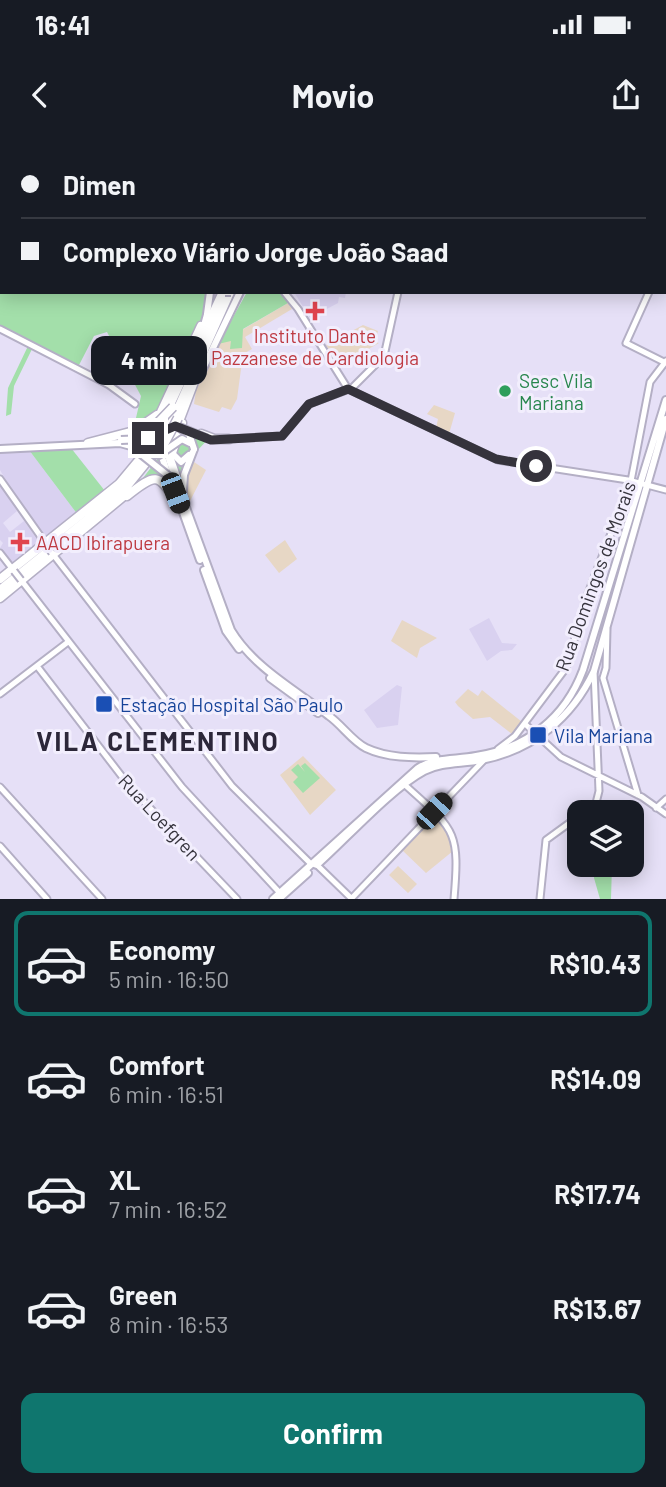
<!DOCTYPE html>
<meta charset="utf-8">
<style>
:root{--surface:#171b24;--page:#20242c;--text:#f1f3f6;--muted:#9ea1a6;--line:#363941;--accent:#0f766e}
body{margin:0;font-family:Barlow,sans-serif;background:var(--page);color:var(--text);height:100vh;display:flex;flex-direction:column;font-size:26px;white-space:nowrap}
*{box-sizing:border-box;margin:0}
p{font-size:23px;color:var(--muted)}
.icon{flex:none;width:38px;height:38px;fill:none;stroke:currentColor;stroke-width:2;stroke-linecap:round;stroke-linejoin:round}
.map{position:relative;height:759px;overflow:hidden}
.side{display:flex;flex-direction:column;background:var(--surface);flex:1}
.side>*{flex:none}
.hud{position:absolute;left:0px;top:0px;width:667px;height:154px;box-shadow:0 4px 18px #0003;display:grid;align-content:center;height:154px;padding:0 21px;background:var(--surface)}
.controls{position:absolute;left:567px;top:660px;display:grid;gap:14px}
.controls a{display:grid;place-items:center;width:77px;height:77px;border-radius:14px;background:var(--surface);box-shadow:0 4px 18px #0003;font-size:35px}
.end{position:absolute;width:32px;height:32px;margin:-16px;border:9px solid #35333c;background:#fff;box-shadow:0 0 0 4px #fff}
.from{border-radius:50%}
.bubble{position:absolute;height:49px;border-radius:14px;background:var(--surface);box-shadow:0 4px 18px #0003;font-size:23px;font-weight:700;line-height:49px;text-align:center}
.car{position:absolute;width:21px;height:42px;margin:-21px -10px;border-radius:9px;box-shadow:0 0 5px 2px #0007;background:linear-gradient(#222 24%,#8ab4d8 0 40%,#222 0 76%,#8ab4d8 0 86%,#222 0)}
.hud b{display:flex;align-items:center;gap:24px;height:66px;font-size:26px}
.hud b+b{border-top:2px solid var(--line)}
.hud i{width:18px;height:18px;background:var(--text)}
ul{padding:12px 0 0;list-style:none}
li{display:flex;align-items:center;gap:21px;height:105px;margin:0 14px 10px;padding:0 7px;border:4px solid transparent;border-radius:14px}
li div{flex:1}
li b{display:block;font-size:26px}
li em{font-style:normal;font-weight:700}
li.on{border-color:var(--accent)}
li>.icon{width:63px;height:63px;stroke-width:1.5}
.action{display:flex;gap:14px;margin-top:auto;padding:14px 21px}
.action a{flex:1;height:80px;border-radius:14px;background:var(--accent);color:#fff;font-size:28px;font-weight:700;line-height:80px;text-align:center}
.status{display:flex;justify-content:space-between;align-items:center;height:49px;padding:0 35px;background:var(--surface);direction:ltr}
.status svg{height:19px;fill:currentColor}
header{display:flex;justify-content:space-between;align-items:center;height:91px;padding:0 21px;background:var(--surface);font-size:32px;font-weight:700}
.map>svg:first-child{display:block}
.built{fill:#d9d1f0}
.education{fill:#e7d7c5}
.green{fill:#a3dfaa}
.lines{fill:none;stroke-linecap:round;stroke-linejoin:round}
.highway-tunnel{stroke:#c3bdd2;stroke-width:8;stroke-dasharray:8 4;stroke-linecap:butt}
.secondary-casing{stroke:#b4afc5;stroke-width:9}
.primary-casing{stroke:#b4afc5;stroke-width:10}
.highway-casing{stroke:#b4afc5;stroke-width:11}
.secondary{stroke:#fff;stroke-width:5}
.primary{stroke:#fff;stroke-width:6}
.highway{stroke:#fff;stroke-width:8}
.secondary-bridge-casing{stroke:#b4afc5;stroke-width:9;stroke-linecap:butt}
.primary-bridge-casing{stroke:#b4afc5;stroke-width:10;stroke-linecap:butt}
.highway-bridge-casing{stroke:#b4afc5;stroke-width:11;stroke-linecap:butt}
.secondary-bridge{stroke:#fff;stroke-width:5}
.primary-bridge{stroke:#fff;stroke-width:6}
.highway-bridge{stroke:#fff;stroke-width:8}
.route{stroke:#35333c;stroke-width:9}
.health-dot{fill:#e0444e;stroke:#f2eefd;stroke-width:2.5}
.leisure-dot{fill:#2e9e5b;stroke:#f2eefd;stroke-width:2.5}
.transit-dot{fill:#1a4fb4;stroke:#f2eefd;stroke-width:2.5}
.labels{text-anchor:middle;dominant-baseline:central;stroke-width:6;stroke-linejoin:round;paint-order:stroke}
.health-label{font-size:19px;fill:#be3a42;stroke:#f2eefd}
.leisure-label{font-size:19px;fill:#27864d;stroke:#f2eefd;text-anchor:start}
.street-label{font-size:19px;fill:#35333c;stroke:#f2eefd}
.transit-label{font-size:19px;fill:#164399;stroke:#f2eefd;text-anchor:start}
.district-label{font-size:26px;font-weight:bold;letter-spacing:2px;fill:#2c2739;stroke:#f2eefd}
</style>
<div class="status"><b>16:41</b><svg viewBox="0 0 49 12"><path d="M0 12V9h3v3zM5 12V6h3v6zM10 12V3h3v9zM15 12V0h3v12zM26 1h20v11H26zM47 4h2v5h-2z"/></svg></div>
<header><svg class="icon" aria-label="back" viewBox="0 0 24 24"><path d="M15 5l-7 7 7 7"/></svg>Movio<svg class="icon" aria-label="share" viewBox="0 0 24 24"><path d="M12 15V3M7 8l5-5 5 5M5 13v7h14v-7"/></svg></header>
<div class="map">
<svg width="666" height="759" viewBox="0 0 666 759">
<rect width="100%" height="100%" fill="#e6e0f7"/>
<path class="built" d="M294 152H346L345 158 339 157 338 163 310 178Z
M29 310 78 375 45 399 26 375 0 330V312Z
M0 342 17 371 3 383 10 392 24 381 41 404 14 425 0 408 3 403 0 400Z
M489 478 502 503 517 504 512 510 501 511 487 521 469 489Z
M397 545 402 547 398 585 377 588 364 570Z"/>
<path class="education" d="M288 163 292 169 245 197 252 209 243 214 237 259 231 270 222 267 219 272 194 264 196 250 212 215 217 214 218 204Z
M363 185 378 191 375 202 379 203 339 226 326 205Z
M434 265 455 273 449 294 436 288 438 279 427 274Z
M194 322 206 330 190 361 185 342Z
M285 400 297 419 279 433 265 415Z
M402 480 437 498 420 508 417 518 391 501Z
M468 549 478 556 482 550 522 582 512 594 490 577 473 579 458 566 455 562Z
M303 616 336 650 310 675 280 635Z
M434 675 447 688 453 711 426 733 402 710Z
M398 726 417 744 408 753 389 735Z"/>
<path class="green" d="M0 0H231L2 2V152H208L207 171 161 270 133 291 141 256 107 192 94 196 78 227 0 188Z
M247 152H282L288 163 243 189 242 208 230 209 231 201 218 204Z
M28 206 32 209 14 246 11 274 6 276 8 248Z
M184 284 210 297 184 325 173 351 161 339 140 342Z
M71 308 105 351 78 375 29 310Z
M305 623 320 638 303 653 293 642 298 637 291 630 298 624 305 632 301 626Z
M595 725H612L611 759H600L594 738Z"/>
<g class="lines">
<path class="highway-tunnel" d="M35 0 37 2
M208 169 214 152
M161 302 166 274"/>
<defs>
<path id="secondary" d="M517 0 529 2
M273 2 274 0
M474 2 476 0
M665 49 666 50
M665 117 666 114
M284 152 298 169 348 249 498 320 628 340 666 350
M649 152 626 203 666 223
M0 189 109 245 135 264
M229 299 282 296 309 264 352 248 384 216 398 152
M0 339 46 404
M0 413 14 431
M52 413 232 646 310 723 318 726 352 759
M21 440 182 647 280 753
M607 489 606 528 603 538 638 655
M37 526 130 647 237 759
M0 554 68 502
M525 584 561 617 642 657 666 674
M498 609 515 596 566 528 587 456 631 341 650 242 666 221
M405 645C455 690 460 690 454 759
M0 647 102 759
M656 668 666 659
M585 672 596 663 599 651 594 531
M0 706 47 759
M351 759 484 620
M540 759 546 700 579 676"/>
<path id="primary" d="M263 0 264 2
M232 2 233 0
M207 174 210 152
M204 185 208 171
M198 239 240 152
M0 309 120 303 131 306
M172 313 181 322 189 315
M162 317 169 338
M183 351 184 335 194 309
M184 362 231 490C254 528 296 550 329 576 342 585 352 601 366 608 387 618 413 618 436 617
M180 364 200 420
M204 430 226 491 239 509
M270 538 318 573
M319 723C347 698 392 648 424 631 442 622 461 624 481 620 533 610 572 578 594 531L666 279
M273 759 418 628C437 617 455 620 476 616 527 608 565 578 583 530L666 260
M279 759 308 733"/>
<path id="highway" d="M665 137 666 138
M167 271 223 152
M182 283 170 319 185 363
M171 284 230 152
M178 284 197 234
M155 285 201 186
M201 294 214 299H229
M88 303 134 291 157 275
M127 356C159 330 158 335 180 366
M0 439 119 344 139 320 155 291
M0 450 124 350 158 308
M0 458 130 351"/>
</defs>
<use href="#secondary" class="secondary-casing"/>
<use href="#primary" class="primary-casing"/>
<use href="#highway" class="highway-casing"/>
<use href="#secondary" class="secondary"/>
<use href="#primary" class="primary"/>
<use href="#highway" class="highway"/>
<defs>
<path id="secondary-bridge" d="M178 286 207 298
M46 404 52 413
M14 431 21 440"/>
<path id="primary-bridge" d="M225 152H231
M121 300 144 299 177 286 189 294 194 309
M131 306 171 338 181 361
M146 312 159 315 182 299 190 303"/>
<path id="highway-bridge" d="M150 291 173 267
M147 312 162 308 178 278"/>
</defs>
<use href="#secondary-bridge" class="secondary-bridge-casing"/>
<use href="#primary-bridge" class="primary-bridge-casing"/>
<use href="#highway-bridge" class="highway-bridge-casing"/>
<use href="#secondary-bridge" class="secondary-bridge"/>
<use href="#primary-bridge" class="primary-bridge"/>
<use href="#highway-bridge" class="highway-bridge"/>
</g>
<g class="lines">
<path class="route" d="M148 298 175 286 211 300 282 296 309 264 348 249 496 319 536 326"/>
</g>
<g class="health-dot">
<path d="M311.5 160.5h7v7h7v7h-7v7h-7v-7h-7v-7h7z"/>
<path d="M16.5 391.5h7v7h7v7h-7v7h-7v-7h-7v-7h7z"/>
</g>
<circle class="leisure-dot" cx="505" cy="251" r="7"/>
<g class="transit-dot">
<rect x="95" y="555" width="18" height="18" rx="3.5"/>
<rect x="529" y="586" width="18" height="18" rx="3.5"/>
</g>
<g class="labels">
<g class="health-label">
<text x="315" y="195">Instituto Dante<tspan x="315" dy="22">Pazzanese de Cardiologia</tspan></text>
<text x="36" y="402" text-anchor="start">AACD Ibirapuera</text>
</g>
<g class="leisure-label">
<text x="519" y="240">Sesc Vila<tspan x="519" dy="22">Mariana</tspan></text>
</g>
<g class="street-label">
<text transform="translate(595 436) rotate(-70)">Rua Domingos de Morais</text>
<text transform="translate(160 677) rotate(47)">Rua Loefgren</text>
</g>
<g class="transit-label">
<text x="120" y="564">Estação Hospital São Paulo</text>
<text x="554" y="595">Vila Mariana</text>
</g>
<g class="district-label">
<text x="158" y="600">VILA CLEMENTINO</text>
</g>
</g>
</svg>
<div class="controls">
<a><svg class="icon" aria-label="layers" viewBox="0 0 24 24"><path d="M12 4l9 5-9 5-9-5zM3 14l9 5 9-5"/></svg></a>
</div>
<i class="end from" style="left:536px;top:326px"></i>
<i class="end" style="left:148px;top:298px"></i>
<div class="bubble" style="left:91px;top:196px;width:116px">4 min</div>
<i class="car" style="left:175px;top:353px;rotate:159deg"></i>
<i class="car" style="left:434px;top:671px;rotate:43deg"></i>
<div class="hud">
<b><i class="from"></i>Dimen</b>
<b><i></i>Complexo Viário Jorge João Saad</b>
</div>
</div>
<section class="side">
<ul>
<li class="on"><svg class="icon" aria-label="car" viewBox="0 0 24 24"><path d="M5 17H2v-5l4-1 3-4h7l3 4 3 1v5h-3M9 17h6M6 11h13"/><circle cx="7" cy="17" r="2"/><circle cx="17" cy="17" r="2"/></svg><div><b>Economy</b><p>5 min · 16:50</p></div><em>R$10.43</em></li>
<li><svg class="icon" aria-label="car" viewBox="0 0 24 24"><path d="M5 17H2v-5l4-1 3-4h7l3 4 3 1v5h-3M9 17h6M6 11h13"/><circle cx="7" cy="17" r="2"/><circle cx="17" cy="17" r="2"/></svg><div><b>Comfort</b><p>6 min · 16:51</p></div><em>R$14.09</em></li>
<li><svg class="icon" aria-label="car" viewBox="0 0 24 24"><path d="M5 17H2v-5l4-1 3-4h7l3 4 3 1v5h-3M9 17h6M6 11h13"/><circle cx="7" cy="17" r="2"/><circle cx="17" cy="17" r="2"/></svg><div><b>XL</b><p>7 min · 16:52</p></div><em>R$17.74</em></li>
<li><svg class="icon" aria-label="car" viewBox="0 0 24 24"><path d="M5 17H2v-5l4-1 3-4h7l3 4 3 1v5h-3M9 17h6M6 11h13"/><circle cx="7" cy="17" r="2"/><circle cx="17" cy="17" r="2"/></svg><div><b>Green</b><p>8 min · 16:53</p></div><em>R$13.67</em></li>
</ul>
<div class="action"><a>Confirm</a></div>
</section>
